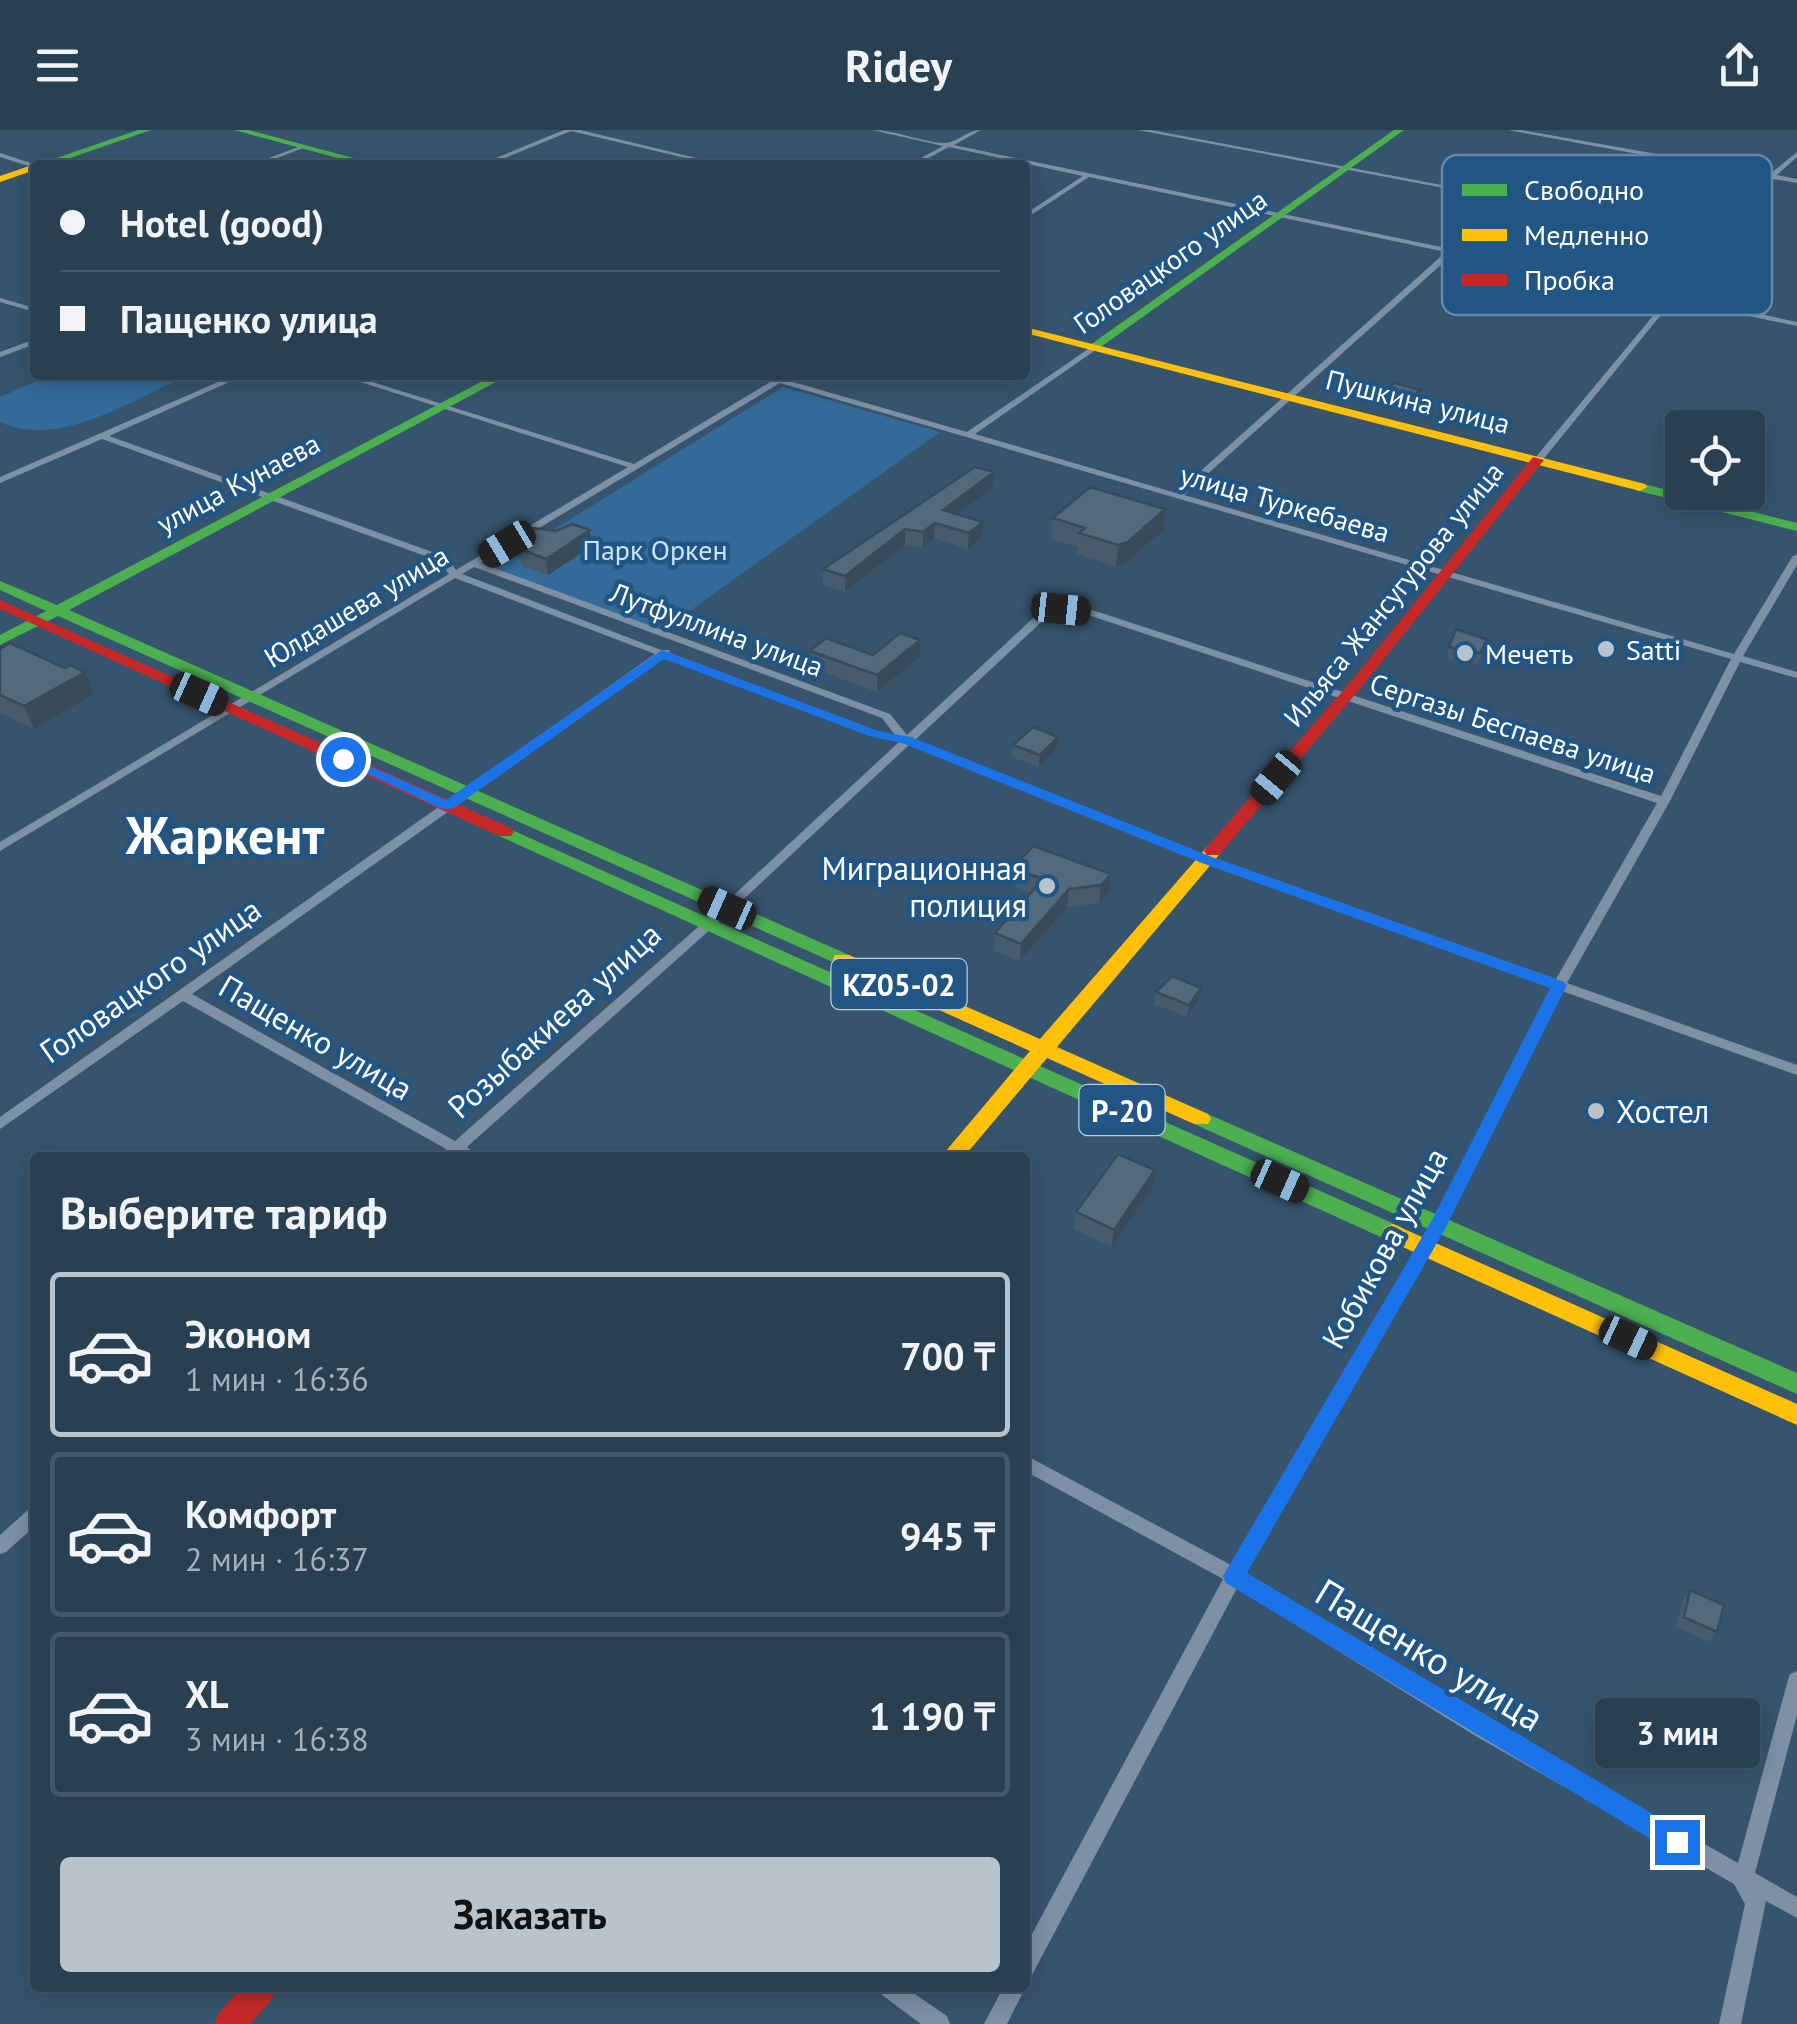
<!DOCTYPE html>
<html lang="ru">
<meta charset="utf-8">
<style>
:root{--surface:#293f52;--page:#354a5c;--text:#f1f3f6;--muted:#a5afb8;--line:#455869;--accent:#b9c3cc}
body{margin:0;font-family:"PT Sans",sans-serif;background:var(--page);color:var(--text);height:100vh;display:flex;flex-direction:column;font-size:38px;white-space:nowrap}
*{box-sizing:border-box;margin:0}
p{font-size:32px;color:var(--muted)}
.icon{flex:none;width:55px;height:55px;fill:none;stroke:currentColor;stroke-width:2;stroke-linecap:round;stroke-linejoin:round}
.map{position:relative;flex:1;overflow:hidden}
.sheet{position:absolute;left:30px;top:1022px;width:1000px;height:840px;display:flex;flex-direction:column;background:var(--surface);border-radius:10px;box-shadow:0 5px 25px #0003,0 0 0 2px var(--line)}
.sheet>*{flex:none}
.banner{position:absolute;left:30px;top:30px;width:1000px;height:220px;border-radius:10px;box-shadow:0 5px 25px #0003,0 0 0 2px var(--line);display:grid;align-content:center;height:220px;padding:0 30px;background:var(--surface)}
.tools{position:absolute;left:1665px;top:280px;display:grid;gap:20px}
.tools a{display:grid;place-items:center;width:100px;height:100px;border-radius:10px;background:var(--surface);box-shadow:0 5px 25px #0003,0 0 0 2px var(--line);font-size:50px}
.end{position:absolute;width:45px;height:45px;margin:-22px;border:12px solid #1a73e8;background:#fff;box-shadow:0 0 0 5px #fff}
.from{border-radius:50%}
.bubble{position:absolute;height:70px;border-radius:10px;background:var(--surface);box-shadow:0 5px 25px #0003,0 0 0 2px var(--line);font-size:32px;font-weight:800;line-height:70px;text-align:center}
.car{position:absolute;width:30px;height:60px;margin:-30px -15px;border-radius:12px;box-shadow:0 0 8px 2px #0007;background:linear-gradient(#222 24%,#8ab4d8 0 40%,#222 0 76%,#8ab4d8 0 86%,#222 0)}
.banner b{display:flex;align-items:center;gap:35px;height:95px;font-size:38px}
.banner b+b{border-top:2px solid var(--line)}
.banner i{width:25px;height:25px;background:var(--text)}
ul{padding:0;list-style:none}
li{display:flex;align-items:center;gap:30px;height:165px;margin:0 20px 15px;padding:0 10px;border:5px solid var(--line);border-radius:10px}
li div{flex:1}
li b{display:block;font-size:38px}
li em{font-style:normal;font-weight:800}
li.active{border-color:var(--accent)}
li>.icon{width:90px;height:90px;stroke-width:1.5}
h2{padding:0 30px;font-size:45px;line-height:120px}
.cta{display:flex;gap:20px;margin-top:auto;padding:20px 30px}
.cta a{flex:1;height:115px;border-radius:10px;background:var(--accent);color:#111;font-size:40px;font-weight:800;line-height:115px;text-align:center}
header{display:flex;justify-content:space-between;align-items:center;height:130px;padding:0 30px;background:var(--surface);font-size:45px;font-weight:800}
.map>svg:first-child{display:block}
.green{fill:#346b9a}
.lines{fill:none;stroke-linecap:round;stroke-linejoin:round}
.street{fill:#7d90a4;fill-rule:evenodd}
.fast{fill:#4caf50;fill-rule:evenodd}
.slow{fill:#ffc107;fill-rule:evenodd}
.jam{fill:#c62828;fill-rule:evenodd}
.wall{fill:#475b6c}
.shaded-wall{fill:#394a58}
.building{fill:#526a7e;stroke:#394a58;stroke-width:2.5}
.route{fill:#1a73e8}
.poi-dot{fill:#b9c3cc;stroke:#205584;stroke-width:4}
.labels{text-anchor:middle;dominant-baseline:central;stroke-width:9;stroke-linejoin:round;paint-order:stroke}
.far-street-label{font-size:28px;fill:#fff;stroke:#205584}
.far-park-label{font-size:28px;fill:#cce4f7;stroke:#205584}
.far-poi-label{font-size:28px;fill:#fff;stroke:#205584;text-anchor:start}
.shield{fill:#205584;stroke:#bcccda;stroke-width:2.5}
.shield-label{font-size:30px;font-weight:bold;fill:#fff}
.poi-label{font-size:32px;fill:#fff;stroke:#205584;text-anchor:end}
.street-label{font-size:32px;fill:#fff;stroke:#205584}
.near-street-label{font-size:38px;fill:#fff;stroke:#205584}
.town-label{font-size:52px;font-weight:bold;fill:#fff;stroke:#205584}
.key{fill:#205584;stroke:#6388a9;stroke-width:2.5}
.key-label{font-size:28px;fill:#fff}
</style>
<header><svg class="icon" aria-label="menu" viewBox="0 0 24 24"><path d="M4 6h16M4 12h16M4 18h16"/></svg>Ridey<svg class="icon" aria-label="share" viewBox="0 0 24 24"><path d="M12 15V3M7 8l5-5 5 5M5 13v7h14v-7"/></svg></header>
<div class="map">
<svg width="1797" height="1894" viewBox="0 0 1797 1894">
<rect width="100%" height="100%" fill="#37546e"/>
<path class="green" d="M51 245H188C136 268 59 320 0 292V267Z
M783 257 940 302 663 500 492 438Z"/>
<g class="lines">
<path class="street" d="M564 0H580L726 35H715L571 1 488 35H479Z
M872 0C897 0 920 12 944 13 957 13 967 0 981 0L954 15 1670 165 1767 48 1508 0H1521L1770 44 1797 22V27L1777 45 1797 49V53L1773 49 1677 166 1797 192V196L1673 170 1541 332H1535V328L1667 169 1453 124 1184 365 1734 524 1792 427 1797 424V435L1743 526 1797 542V548L1740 532 1670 671 1567 853 1797 935V945L1562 861 1444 1098 1245 1443 1488 1591 1738 1733 1788 1550 1790 1544 1797 1541V1585L1755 1743 1797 1767V1788L1766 1771 1741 1894H1719L1745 1774 1734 1754 1474 1605 1237 1458 1032 1845 1025 1848V1817L1223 1449 1025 1341V1325L1231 1435 1433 1091 1551 857 1203 733 909 615 731 781 467 1017 481 1028H461L457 1025 455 1028H438L446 1019 183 871 0 999V987L655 524 455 448 0 721V712L449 444 439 431 102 309 0 353V347L234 245H245L109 306 452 429 454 431 451 433 456 440 628 337 338 245H350L634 334 772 251 756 245 786 246V250L967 302 1094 215 1098 217 1097 219 975 304 1176 363 1446 122 1089 47 1025 89V84L1083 46 949 17 916 35H908L943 16ZM780 253 1731 529 1661 666 1089 479 1042 480 907 605 890 584 481 433ZM474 437 882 588 895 605 877 601 670 523 669 520H661L462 444ZM1049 485H1088L1657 673 1556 849 1211 727 915 610ZM664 528 870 606 899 612 723 775 455 1011 192 864Z
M1138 0H1151L1590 83 1587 85Z
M301 16 306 17 259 35H250Z
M0 23 37 35H35V38L0 27Z
M0 168 35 178V182L0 172Z
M35 209V214L0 227V222Z
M35 1377V1396L6 1422 0 1424V1405L29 1379Z
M878 1858H906L947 1886 950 1894H921L882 1865Z
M1003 1858H1025L1007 1894H984Z"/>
<path class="fast" d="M138 0H151L50 35H36Z
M234 0H248L380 35H364Z
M1394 0H1404L1098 219H1090V215Z
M494 245H509L69 480 849 825 851 829 849 833H835L58 486 0 515V505L46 481 0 460V451L57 475Z
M1640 353 1797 393V401L1635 360 1633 357Z
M505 697 1401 1097 1404 1103 1401 1109 1393 1112 1385 1109 499 706 496 702Z
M1201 981 1797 1243V1264L1194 994 1191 989 1194 984Z"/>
<path class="slow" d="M35 34 38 35H35V40L0 52V46Z
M1025 197 1645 354 1647 357 1640 361 1025 203Z
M1213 716 1219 717 1222 721 1219 725 1057 917 1208 984 1211 989 1208 994H1194L1047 928 963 1028H940L1030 921 835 833 833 829 835 825H849L1040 909 1207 717Z
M1393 1094 1797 1274V1295L1385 1109 1382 1103 1385 1097Z"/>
<path class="jam" d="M1533 327 1544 330 1364 554 1219 725H1207L1204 721 1207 717 1354 548Z
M0 470 511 698 514 702 511 706H499L0 479Z
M241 1858H276L272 1869 250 1894H214L219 1883Z"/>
</g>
<path class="wall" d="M1530 146 1526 160 1515 172 1495 168 1498 154Z
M1420 260 1418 270 1405 283 1378 276 1381 266Z
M994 342 993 357 956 384 982 407 968 419 934 408 923 417 905 415 845 462 823 455V439Z
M1165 379 1163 400 1126 433 1116 436 1077 424 1078 417 1051 409 1053 388Z
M514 410 592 416 548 445 522 436 521 428 517 426Z
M1449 517 1484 521 1477 534 1446 528Z
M0 519 85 542 94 564 34 599 0 583Z
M810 521 873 525 920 527 877 562 810 537Z
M1013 615 1057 618 1039 637 1012 627Z
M1013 738 1111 744 1109 762 1099 773 1067 777 1020 831 994 821 995 803 1031 763 1012 755Z
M1156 862 1199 869 1187 887 1154 874Z
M1155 1040 1152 1058 1112 1117 1074 1099 1076 1082Z
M1690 1460 1717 1502 1709 1512 1676 1497 1683 1470Z"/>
<path class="shaded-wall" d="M1530 146 1526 160 1515 172 1518 158Z
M1420 260 1418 270 1405 283 1407 273Z
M994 342 993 357 942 395 943 380Z
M1165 379 1163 400 1126 433 1116 436 1118 415Z
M983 392 982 407 968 419 969 403Z
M935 393 934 408 923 417V402Z
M905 399V415L845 462V446Z
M590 400 592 416 548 445 546 429Z
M920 510V527L877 562V545Z
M85 542 94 564 34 599 24 576Z
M1058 607 1057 618 1039 637 1040 625Z
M1111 744 1109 762 1099 773 1101 755Z
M1069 759 1067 777 1020 831 1021 814Z
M1201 858 1199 869 1187 887 1189 875Z
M1155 1040 1152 1058 1112 1117 1114 1100Z"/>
<path class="building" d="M1394 253 1420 260 1407 273 1381 266Z
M975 337 994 342 943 380 983 392 969 403 935 393 923 402 905 399 845 446 823 439Z
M1090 357 1165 379 1128 412 1118 415 1079 403 1085 398 1053 388Z
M572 394 590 400 546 429 520 419 527 415 514 410 533 398 556 401Z
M1456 499 1488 510 1480 523 1449 517Z
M900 503 920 510 877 545 810 521 826 508 873 525Z
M10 513 65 538 70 535 85 542 24 576 0 565V519Z
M1033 597 1058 607 1040 625 1013 615Z
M1033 716 1111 744 1101 755 1069 759 1021 814 995 803 1043 749 1013 738Z
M1172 846 1201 858 1189 875 1156 862Z
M1118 1024 1155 1040 1114 1100 1076 1082Z
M1690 1460 1724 1475 1717 1502 1684 1487Z"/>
<path class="route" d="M662 520 878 601 911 607 1212 727 1564 852 1567 855 1445 1099 1247 1443 1685 1703V1720H1669L1226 1453 1223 1446 1432 1090 1550 858 1202 733 902 613 870 606 664 529 452 679H442L336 629 347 626 446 670Z"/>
<g class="poi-dot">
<circle cx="1606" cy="519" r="10"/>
<circle cx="1465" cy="523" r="10"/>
<circle cx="1047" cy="756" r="10"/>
<circle cx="1596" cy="981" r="10"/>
</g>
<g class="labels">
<g class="far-street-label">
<text transform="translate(1170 131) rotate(-35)">Головацкого улица</text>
<text transform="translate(1418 271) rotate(14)">Пушкина улица</text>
<text transform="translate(238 353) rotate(-28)">улица Кунаева</text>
<text transform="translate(1285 373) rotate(16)">улица Туркебаева</text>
<text transform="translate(1393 464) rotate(-51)">Ильяса Жансугурова улица</text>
<text transform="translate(356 476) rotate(-31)">Юлдашева улица</text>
<text transform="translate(717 499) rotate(20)">Лутфуллина улица</text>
<text transform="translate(1513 598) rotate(18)">Сергазы Беспаева улица</text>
</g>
<g class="far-park-label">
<text x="655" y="419">Парк Оркен</text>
</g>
<g class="far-poi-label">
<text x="1626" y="519">Satti</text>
<text x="1485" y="523">Мечеть</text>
</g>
<g class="shield">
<rect x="831.5" y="829" width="135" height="50" rx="8"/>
<rect x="1079.5" y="955" width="85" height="50" rx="8"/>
</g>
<g class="shield-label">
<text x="899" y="854">KZ05-02</text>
<text x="1122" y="980">Р-20</text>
</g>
<g class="poi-label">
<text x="1027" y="738">Миграционная<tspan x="1027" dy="37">полиция</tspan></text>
<text x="1616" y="981" text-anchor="start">Хостел</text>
</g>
<g class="street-label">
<text transform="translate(150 850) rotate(-35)">Головацкого улица</text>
<text transform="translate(554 890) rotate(-42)">Розыбакиева улица</text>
<text transform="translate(316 907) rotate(30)">Пащенко улица</text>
<text transform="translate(1384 1118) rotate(-61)">Кобикова улица</text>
</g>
<g class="near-street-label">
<text transform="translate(1430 1524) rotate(31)">Пащенко улица</text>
</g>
<g class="town-label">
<text x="225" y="704">Жаркент</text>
</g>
</g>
<rect x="1442" y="25" width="330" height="160" rx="15" class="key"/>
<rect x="1462" y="54" width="45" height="12" fill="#4caf50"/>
<rect x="1462" y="99" width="45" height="12" fill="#ffc107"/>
<rect x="1462" y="144" width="45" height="12" fill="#c62828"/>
<g class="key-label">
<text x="1524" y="70">Свободно</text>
<text x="1524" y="115">Медленно</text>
<text x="1524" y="160">Пробка</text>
</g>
</svg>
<div class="tools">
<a><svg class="icon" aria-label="locate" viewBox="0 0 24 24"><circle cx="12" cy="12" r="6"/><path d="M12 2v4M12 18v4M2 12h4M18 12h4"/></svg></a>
</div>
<i class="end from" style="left:343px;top:629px"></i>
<i class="end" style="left:1677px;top:1712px"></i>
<div class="bubble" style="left:1595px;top:1568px;width:165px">3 мин</div>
<i class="car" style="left:507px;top:414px;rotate:239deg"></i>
<i class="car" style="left:1061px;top:479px;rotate:96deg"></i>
<i class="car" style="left:199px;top:564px;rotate:114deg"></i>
<i class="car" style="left:1276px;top:648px;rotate:220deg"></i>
<i class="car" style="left:727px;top:778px;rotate:294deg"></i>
<i class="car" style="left:1280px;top:1051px;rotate:114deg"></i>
<i class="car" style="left:1628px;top:1208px;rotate:115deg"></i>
<div class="banner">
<b><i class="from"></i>Hotel (good)</b>
<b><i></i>Пащенко улица</b>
</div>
<section class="sheet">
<h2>Выберите тариф</h2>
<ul>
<li class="active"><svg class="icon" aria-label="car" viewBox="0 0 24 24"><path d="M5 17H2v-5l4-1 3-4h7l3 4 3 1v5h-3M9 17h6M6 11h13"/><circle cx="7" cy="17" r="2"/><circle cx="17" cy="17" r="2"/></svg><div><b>Эконом</b><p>1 мин · 16:36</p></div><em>700 ₸</em></li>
<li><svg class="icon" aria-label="car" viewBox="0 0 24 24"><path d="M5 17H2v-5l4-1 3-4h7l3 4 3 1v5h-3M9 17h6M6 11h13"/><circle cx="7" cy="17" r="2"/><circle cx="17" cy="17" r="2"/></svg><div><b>Комфорт</b><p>2 мин · 16:37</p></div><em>945 ₸</em></li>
<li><svg class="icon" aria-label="car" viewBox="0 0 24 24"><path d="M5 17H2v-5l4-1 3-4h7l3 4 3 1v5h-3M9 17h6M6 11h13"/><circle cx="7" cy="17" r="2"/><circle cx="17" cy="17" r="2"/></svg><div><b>XL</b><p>3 мин · 16:38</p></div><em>1 190 ₸</em></li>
</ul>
<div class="cta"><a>Заказать</a></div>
</section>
</div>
